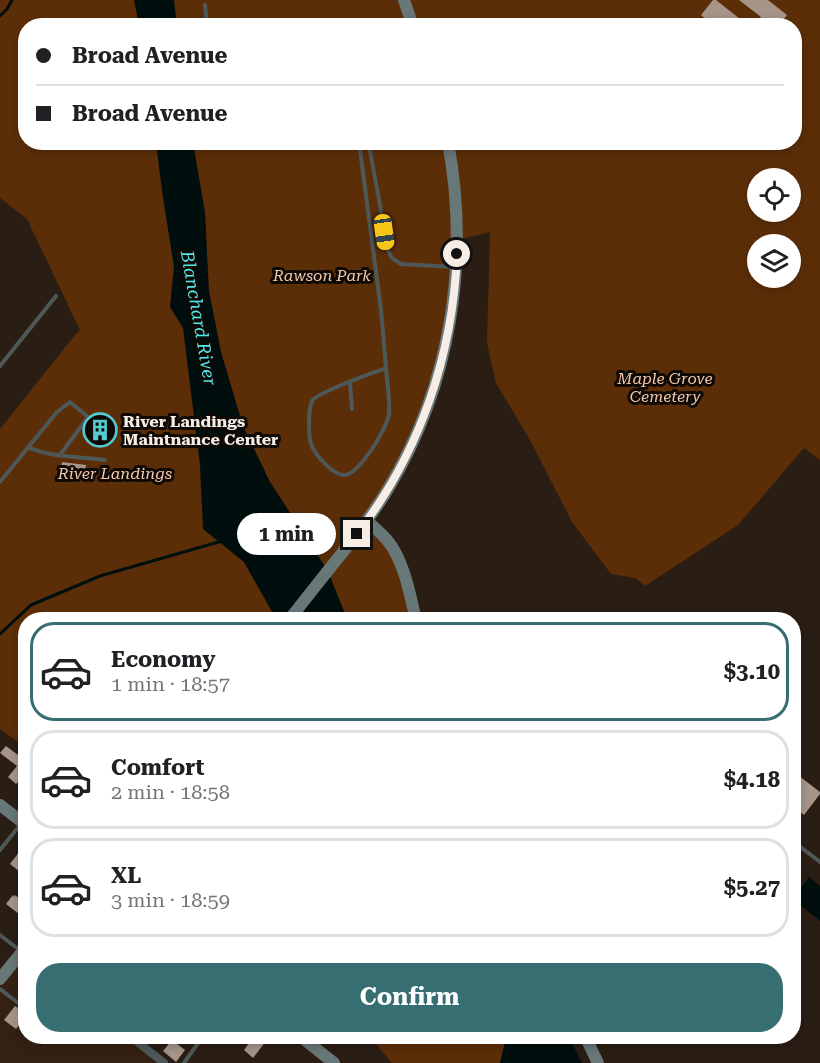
<!DOCTYPE html>
<meta charset="utf-8">
<style>
:root{--surface:#fff;--page:#f2f2f2;--text:#202124;--muted:#757577;--line:#e0e0e0;--accent:#366e71}
body{margin:0;font-family:"Roboto Serif",serif;background:var(--page);color:var(--text);height:100vh;display:flex;flex-direction:column;font-size:22px;white-space:nowrap}
*{box-sizing:border-box;margin:0}
p{font-size:20px;color:var(--muted)}
.icon{flex:none;width:33px;height:33px;fill:none;stroke:currentColor;stroke-width:2;stroke-linecap:round;stroke-linejoin:round}
.map{position:relative;flex:1;overflow:hidden}
.details{position:absolute;left:18px;top:612px;width:783px;height:432px;display:flex;flex-direction:column;background:var(--surface);border-radius:24px;box-shadow:0 3px 9px #0003}
.details>*{flex:none}
.guide{position:absolute;left:18px;top:18px;width:784px;height:132px;border-radius:24px;box-shadow:0 3px 9px #0003;display:grid;align-content:center;height:132px;padding:0 18px;background:var(--surface)}
.controls{position:absolute;left:747px;top:168px;display:grid;gap:12px}
.controls a{display:grid;place-items:center;width:54px;height:54px;border-radius:50%;background:var(--surface);box-shadow:0 3px 9px #0003;font-size:30px}
.end{position:absolute;width:27px;height:27px;margin:-14px;border:8px solid #f7ede7;background:#111;box-shadow:0 0 0 3px #111}
.from{border-radius:50%}
.bubble{position:absolute;height:42px;border-radius:21px;background:var(--surface);box-shadow:0 3px 9px #0003;font-size:20px;font-weight:700;line-height:42px;text-align:center}
.car{position:absolute;width:18px;height:36px;margin:-18px -9px;border-radius:8px;box-shadow:0 0 4px 2px #0007;background:linear-gradient(#f5c518 24%,#345 0 40%,#f5c518 0 76%,#345 0 86%,#f5c518 0)}
.guide b{display:flex;align-items:center;gap:21px;height:57px;font-size:22px}
.guide b+b{border-top:2px solid var(--line)}
.guide i{width:15px;height:15px;background:var(--text)}
ul{padding:10px 0 0;list-style:none}
li{display:flex;align-items:center;gap:18px;height:99px;margin:0 12px 9px;padding:0 6px;border:3px solid var(--line);border-radius:24px}
li div{flex:1}
li b{display:block;font-size:22px}
li em{font-style:normal;font-weight:700}
li.on{border-color:var(--accent)}
li>.icon{width:54px;height:54px;stroke-width:1.5}
.primary-button{display:flex;gap:12px;margin-top:auto;padding:12px 18px}
.primary-button a{flex:1;height:69px;border-radius:24px;background:var(--accent);color:#fff;font-size:24px;font-weight:700;line-height:69px;text-align:center}
.map>svg:first-child{display:block}
.built{fill:#342114}
.green{fill:#5c2e08;fill-rule:evenodd}
.water{fill:#000e0e}
.lines{fill:none;stroke-linecap:round;stroke-linejoin:round}
.stream{stroke:#000e0e;stroke-width:3}
.building{fill:#a69489}
.lane{stroke:#4e5858;stroke-width:4}
.street{stroke:#4e5858;stroke-width:8}
.secondary{stroke:#687778;stroke-width:12}
.route{stroke:#f7ede7;stroke-width:8}
.labels{text-anchor:middle;dominant-baseline:central;stroke-width:6;stroke-linejoin:round;paint-order:stroke}
.park-label{font-size:16px;font-style:italic;fill:#f3c8ac;stroke:#0e0905}
.poi-label{font-size:16px;font-weight:bold;fill:#f7ede7;stroke:#0e0905;text-anchor:start}
.water-label{font-size:18px;font-style:italic;fill:#53e8ec;stroke:#0e0905}
</style>
<div class="map">
<svg width="820" height="1063" viewBox="0 0 820 1063">
<rect width="100%" height="100%" fill="#2a1d14"/>
<path class="built" d="M25 954 26 1036 133 1037 167 1063H0V979Z"/>
<path class="green" d="M0 0H820V460L804 448 738 525 645 586 635 578 611 574 572 522 529 438 496 383 487 343 490 232 458 240 446 343 422 422 367 521 388 541 415 619 26 620V742L22 745 0 729V429L75 335 80 330 27 219 0 198ZM26 26H795V142H26ZM758 178H790V212H758ZM758 244H790V278H758Z
M504 1036 506 1038 500 1063H392L370 1037Z"/>
<path class="water" d="M134 0H174L177 25H139Z
M156 143H193L205 212 209 291 221 352 243 426 270 482 328 571 347 619H276L244 562 203 529 200 465 183 328 170 307 174 267 163 198Z
M809 877 820 886V921L794 900V897Z
M504 1036 569 1037 582 1063H500L506 1038Z"/>
<g class="lines">
<path class="stream" d="M0 16 7 9 12 0
M0 634 31 605 100 576 222 541"/>
</g>
<path class="building" d="M713 0H716L749 26H714L701 15Z
M739 0H768L787 15 779 26H754L761 17Z
M98 412 118 427 102 447 83 432Z
M62 462 86 465 84 476 61 473Z
M6 746 26 761V786L19 781 16 784 8 777 17 766 0 753Z
M794 772 820 792V794L804 815 794 807Z
M26 843V864L20 872 10 864Z
M13 895 14 897 15 895 26 904V916L20 912 19 914 6 904Z
M15 1006 26 1013V1017L16 1029 4 1020Z
M254 1036H270L253 1058 244 1050Z
M172 1040 185 1050 176 1062 163 1051Z"/>
<g class="lines">
<path class="lane" d="M205 5 207 26
M359 142 381 310 386 368C387 383 390 399 389 414 388 427 359 474 345 475 334 476 316 456 312 446 308 439 308 409 312 401 317 392 373 373 386 368
M366 142 369 146 379 199 387 249 392 258 401 264 453 267
M0 366 56 296
M350 383 352 409
M28 447C51 458 80 456 105 460
M0 482 57 412 70 402 88 417 60 455
M794 842 820 862
M0 850 20 825
M0 935 21 951
M0 989 26 1009
M184 1063 203 1036"/>
<path class="street" d="M130 1036 164 1063"/>
<path class="secondary" d="M404 0 413 26
M367 521C374 527 381 533 387 540 404 560 410 595 416 620
M289 620C307 597 325 574 343 552 359 531 375 511 388 489 451 385 470 261 448 142
M0 805 26 825
M0 979 26 947
M300 1036 334 1063
M585 1036 598 1063"/>
</g>
<g class="lines">
<path class="route" d="M357 534C420 453 453 355 457 254"/>
</g>
<defs>
<symbol id="building-ring" viewBox="-11 -11 22 22"><circle r="9.5" fill="#0e0905" stroke="#52ccd0" stroke-width="1.5"/><path d="M-4-6H4V6H1V3H-1V6H-4ZM-2.5-4.3h1.7v1.8h-1.7ZM.8-4.3h1.7v1.8H.8ZM-2.5-1h1.7V.8h-1.7ZM.8-1h1.7V.8H.8Z" fill="#52ccd0"/></symbol>
</defs>
<g fill-rule="evenodd">
<use href="#building-ring" x="81" y="411" width="38" height="38"/>
</g>
<g class="labels">
<g class="park-label">
<text x="322" y="275">Rawson Park</text>
<text x="665" y="378">Maple Grove<tspan x="665" dy="18">Cemetery</tspan></text>
<text x="115" y="473">River Landings</text>
</g>
<g class="poi-label">
<text x="123" y="421">River Landings<tspan x="123" dy="18">Maintnance Center</tspan></text>
</g>
<g class="water-label">
<text transform="translate(199 318) rotate(80)">Blanchard River</text>
</g>
</g>
</svg>
<div class="controls">
<a><svg class="icon" aria-label="locate" viewBox="0 0 24 24"><circle cx="12" cy="12" r="6"/><path d="M12 2v4M12 18v4M2 12h4M18 12h4"/></svg></a>
<a><svg class="icon" aria-label="layers" viewBox="0 0 24 24"><path d="M12 4l9 5-9 5-9-5zM3 14l9 5 9-5"/></svg></a>
</div>
<i class="end from" style="left:457px;top:254px"></i>
<i class="end" style="left:357px;top:534px"></i>
<div class="bubble" style="left:237px;top:513px;width:99px">1 min</div>
<i class="car" style="left:384px;top:232px;rotate:172deg"></i>
<div class="guide">
<b><i class="from"></i>Broad Avenue</b>
<b><i></i>Broad Avenue</b>
</div>
<section class="details">
<ul>
<li class="on"><svg class="icon" aria-label="car" viewBox="0 0 24 24"><path d="M5 17H2v-5l4-1 3-4h7l3 4 3 1v5h-3M9 17h6M6 11h13"/><circle cx="7" cy="17" r="2"/><circle cx="17" cy="17" r="2"/></svg><div><b>Economy</b><p>1 min · 18:57</p></div><em>$3.10</em></li>
<li><svg class="icon" aria-label="car" viewBox="0 0 24 24"><path d="M5 17H2v-5l4-1 3-4h7l3 4 3 1v5h-3M9 17h6M6 11h13"/><circle cx="7" cy="17" r="2"/><circle cx="17" cy="17" r="2"/></svg><div><b>Comfort</b><p>2 min · 18:58</p></div><em>$4.18</em></li>
<li><svg class="icon" aria-label="car" viewBox="0 0 24 24"><path d="M5 17H2v-5l4-1 3-4h7l3 4 3 1v5h-3M9 17h6M6 11h13"/><circle cx="7" cy="17" r="2"/><circle cx="17" cy="17" r="2"/></svg><div><b>XL</b><p>3 min · 18:59</p></div><em>$5.27</em></li>
</ul>
<div class="primary-button"><a>Confirm</a></div>
</section>
</div>
